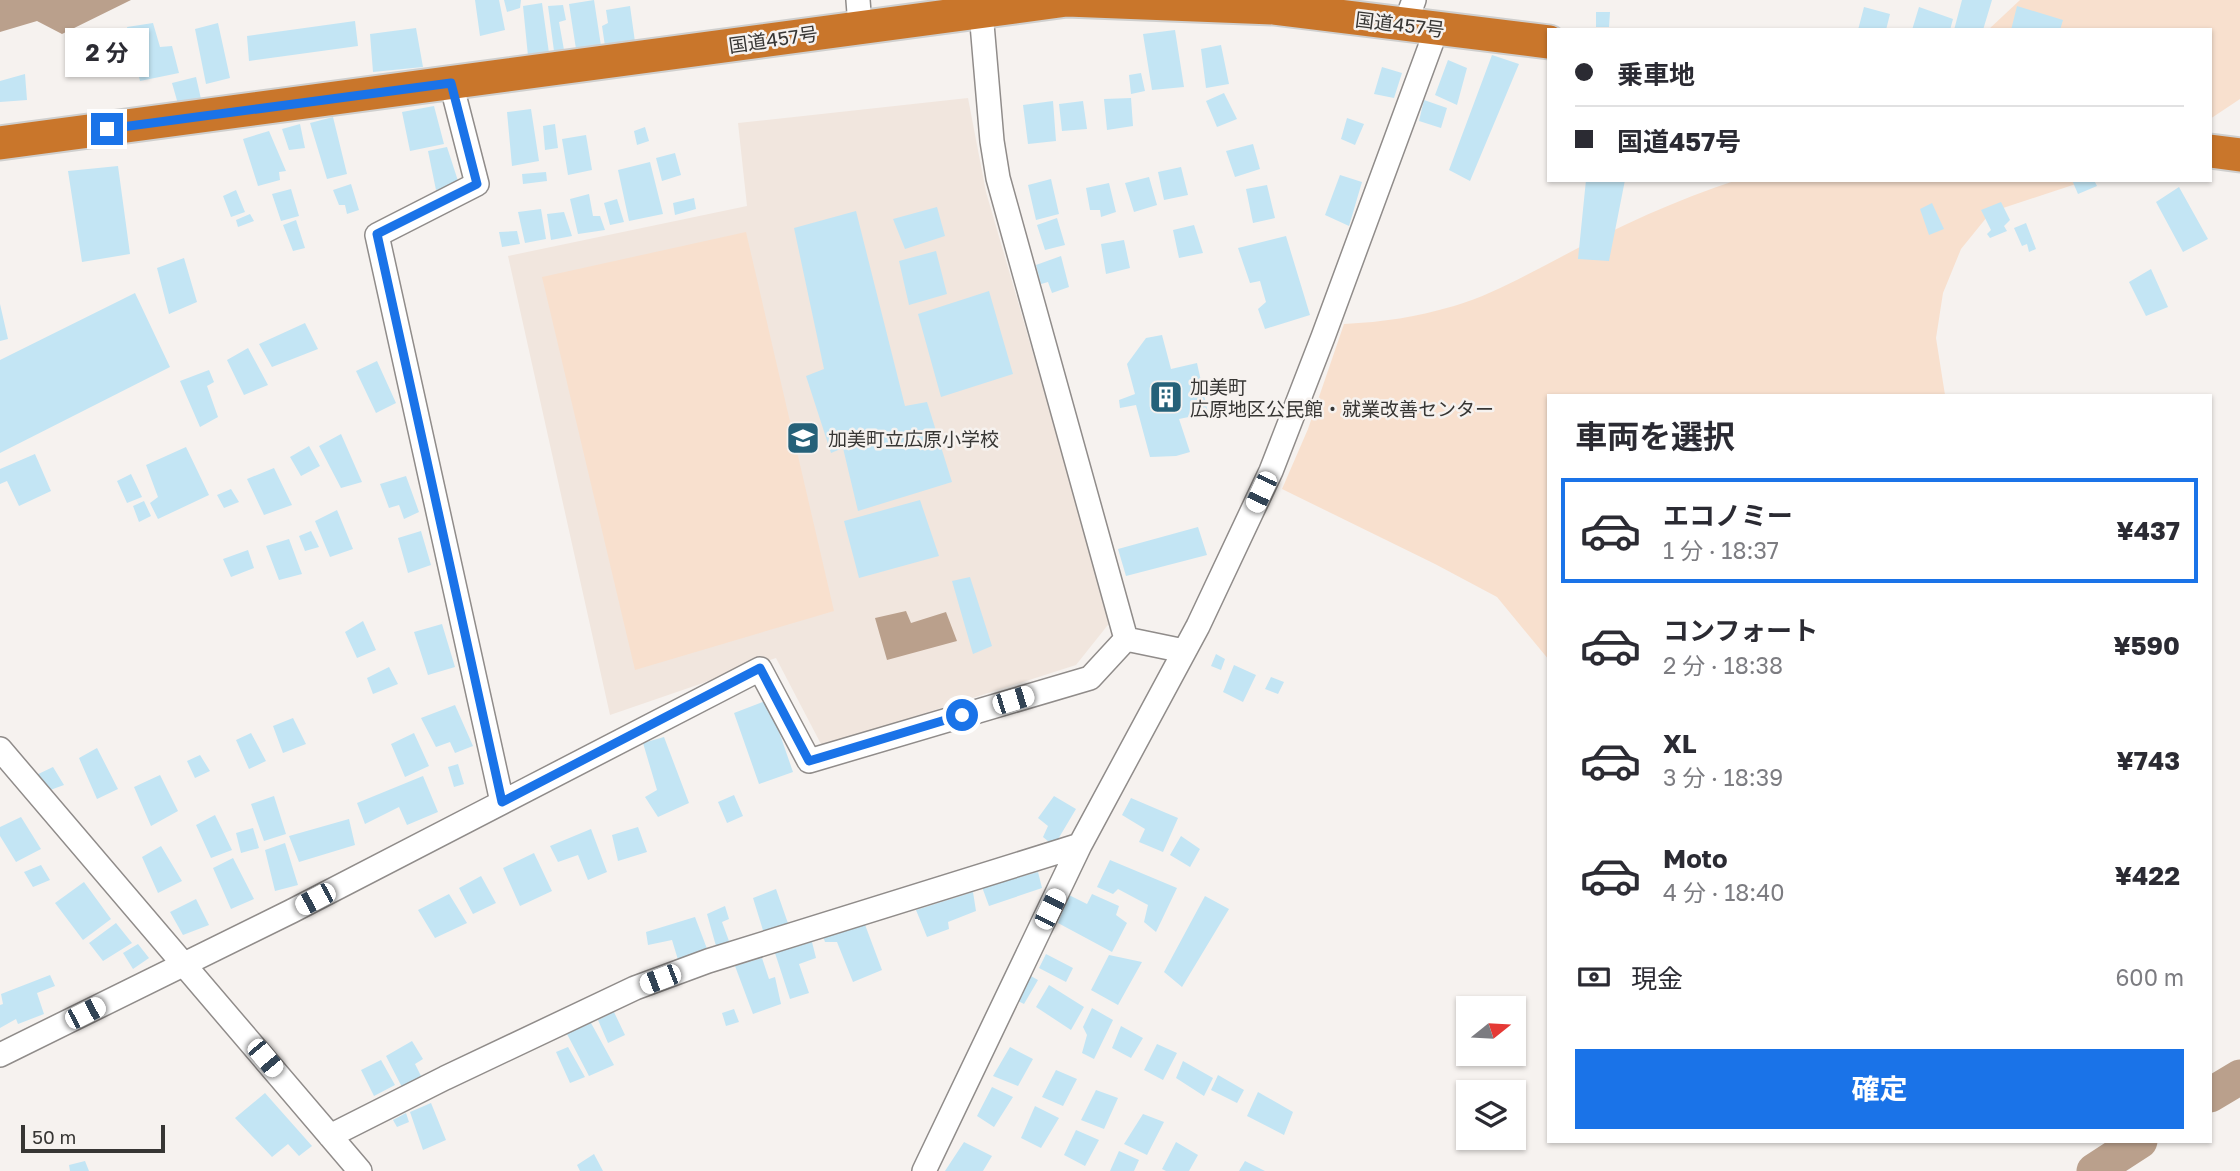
<!DOCTYPE html>
<html lang="ja">
<meta charset="utf-8">
<style>
:root{--surface:#fff;--page:#f2f2f3;--text:#2b2b33;--muted:#7c7c81;--line:#e1e1e2;--accent:#1a73e8}
body{margin:0;font-family:"Golos Text","Noto Sans JP",sans-serif;background:var(--page);color:var(--text);height:100vh;display:flex;flex-direction:column;font-size:26px;white-space:nowrap}
*{box-sizing:border-box;margin:0}
p{font-size:23px;color:var(--muted)}
.icon{flex:none;width:38px;height:38px;fill:none;stroke:currentColor;stroke-width:2;stroke-linecap:round;stroke-linejoin:round}
.map{position:relative;flex:1;overflow:hidden}
.side{position:absolute;left:1547px;top:394px;width:665px;height:749px;display:flex;flex-direction:column;background:var(--surface);border-radius:0px;box-shadow:0 2px 5px #0004}
.side>*{flex:none}
.guide{position:absolute;left:1547px;top:28px;width:665px;height:154px;border-radius:0px;box-shadow:0 2px 5px #0004;display:grid;align-content:center;height:154px;padding:0 28px;background:var(--surface)}
.needle{width:46px;rotate:72deg}
.controls{position:absolute;left:1456px;top:996px;display:grid;gap:14px}
.controls a{display:grid;place-items:center;width:70px;height:70px;border-radius:0px;background:var(--surface);box-shadow:0 2px 5px #0004;font-size:35px}
.scale{position:absolute;left:21px;bottom:18px;width:144px;box-sizing:border-box;padding-left:7px;border:4px solid #373634;border-top:0;font-size:19px;line-height:24px;white-space:nowrap;color:#373634;-webkit-text-stroke:5px #f6f2ef;paint-order:stroke}
.end{position:absolute;width:32px;height:32px;margin:-16px;border:9px solid #1a73e8;background:#fff;box-shadow:0 0 0 4px #fff}
.from{border-radius:50%}
.bubble{position:absolute;height:49px;border-radius:0px;background:var(--surface);box-shadow:0 2px 5px #0004;font-size:23px;font-weight:700;line-height:49px;text-align:center}
.car{position:absolute;width:21px;height:42px;margin:-21px -10px;border-radius:9px;box-shadow:0 0 5px 2px #0007;background:linear-gradient(#fff 24%,#345 0 40%,#fff 0 76%,#345 0 86%,#fff 0)}
.guide b{display:flex;align-items:center;gap:24px;height:66px;font-size:26px}
.guide b+b{border-top:2px solid var(--line)}
.guide i{width:18px;height:18px;background:var(--text)}
ul{padding:0;list-style:none}
li{display:flex;align-items:center;gap:21px;height:105px;margin:0 14px 10px;padding:0 14px;border:4px solid transparent;border-radius:0px}
li div{flex:1}
li b{display:block;font-size:26px}
li em{font-style:normal;font-weight:700}
li.selected{border-color:var(--accent)}
li>.icon{width:63px;height:63px;stroke-width:1.5}
h2{padding:0 28px;font-size:32px;line-height:84px}
.pay{display:flex;align-items:center;gap:18px;height:77px;padding:0 28px;font-size:26px}
.pay p{margin-inline-start:auto}
.primary-button{display:flex;gap:14px;margin-top:auto;padding:14px 28px}
.primary-button a{flex:1;height:80px;border-radius:0px;background:var(--accent);color:#fff;font-size:28px;font-weight:700;line-height:80px;text-align:center}
.map>svg:first-child{display:block}
.built{fill:#f1e6de}
.green{fill:#f8e0ce}
.water{fill:#baa08c}
.lines{fill:none;stroke-linecap:round;stroke-linejoin:round}
.river{stroke:#baa08c;stroke-width:35}
.building{fill:#c3e5f4}
.minor-casing{stroke:#908c8a;stroke-width:26}
.highway-casing{stroke:#cfcfce;stroke-width:37}
.minor{stroke:#fff;stroke-width:23}
.highway{stroke:#c9762b;stroke-width:33}
.route{stroke:#1a73e8;stroke-width:9}
.labels{text-anchor:middle;dominant-baseline:central;stroke-width:5;stroke-linejoin:round;paint-order:stroke}
.street-label{font-size:19px;fill:#373634;stroke:#f6f2ef}
.poi-label{font-size:19px;fill:#373634;stroke:#f6f2ef;text-anchor:start}
</style>
<div class="map">
<svg width="2240" height="1171" viewBox="0 0 2240 1171">
<rect width="100%" height="100%" fill="#f6f2ef"/>
<path class="built" d="M968 98 986 192 1111 621 1076 665 822 746 776 658 610 715 508 256 747 206 738 123Z"/>
<path class="green" d="M2020 0H2240V99L2210 119V30H1988Z
M1737 180H2088L1991 212 1961 249 1943 293 1936 338 1945 395 1549 396V660L1497 597 1435 564 1282 489 1308 429 1344 324C1384 322 1416 317 1454 306 1492 295 1526 275 1561 257 1617 227 1676 200 1737 180Z
M746 232 834 611 635 670 542 277Z"/>
<path class="water" d="M0 0H131L62 34 37 21 0 32Z
M906 611 911 623 946 612 957 641 887 660 875 618Z"/>
<g class="lines">
<path class="river" d="M2210 1095 2240 1077
M2094 1171 2140 1141"/>
</g>
<path class="building" d="M475 0H499L505 30 480 36Z
M504 0H521L520 8 507 12Z
M594 0 601 46 576 49 569 4Z
M1962 0H1992L1983 30H1954Z
M542 3 549 53 528 56 523 6Z
M563 5 566 20 559 22 564 50 554 51 548 6Z
M630 6 635 42 605 46 602 26 608 23 606 10Z
M2017 6 2063 20 2060 30H2011Z
M1864 7 1890 14 1886 30H1858Z
M1919 7 1953 19 1950 30H1912Z
M1596 12H1610L1609 27H1596Z
M355 21 358 46 249 61 247 36Z
M153 23 160 47 172 46 179 73 140 81 127 27Z
M218 23 230 78 206 84 195 29Z
M416 28 423 67 373 72 370 34Z
M1175 30 1184 87 1152 90 1143 34Z
M1221 45 1229 84 1206 88 1201 49Z
M1492 55 1519 64 1470 181 1449 170Z
M1448 60 1467 68 1457 105 1435 95Z
M1382 67 1402 73 1394 98 1374 94Z
M1141 73 1145 91 1131 94 1129 75Z
M25 74 27 100 0 102V81Z
M196 77 201 99 178 104 172 83Z
M1224 93 1237 119 1217 127 1206 101Z
M1131 98 1133 126 1107 130 1104 99Z
M1424 100 1447 108 1441 128 1419 121Z
M1053 101 1056 141 1028 144 1023 105Z
M1083 101 1087 129 1062 131 1059 104Z
M434 106 444 144 410 151 402 112Z
M531 109 539 161 512 166 507 112Z
M333 117 347 174 327 179 310 123Z
M1347 118 1364 124 1355 145 1341 139Z
M300 124 305 148 289 150 282 129Z
M555 124 558 148 545 150 543 126Z
M645 127 649 141 637 145 634 131Z
M269 131 286 171 279 172 280 180 258 186 243 139Z
M586 135 592 170 568 175 562 139Z
M1253 144 1260 169 1235 177 1226 151Z
M447 147 459 184 436 190 428 151Z
M675 153 681 175 662 181 656 158Z
M650 162 663 214 629 221 618 170Z
M118 166 130 254 82 262 68 171Z
M1181 167 1188 195 1164 200 1158 172Z
M546 172 547 181 523 184 522 174Z
M1340 175 1362 182 1349 226 1325 215Z
M1149 177 1157 205 1134 212 1125 183Z
M1051 179 1059 214 1036 220 1028 185Z
M1586 180H1625L1609 261 1578 259Z
M2072 180H2094L2097 186 2078 194Z
M1109 183 1116 212 1101 217 1100 210H1090L1086 188Z
M351 184 359 210 347 214 345 205H339L333 190Z
M1267 185 1275 218 1253 223 1246 189Z
M2179 187 2208 239 2183 252 2156 202Z
M291 189 299 216 281 221 272 194Z
M236 190 245 212 231 217 223 196Z
M589 194 593 216H600L605 230 578 234 570 199Z
M694 198 696 209 675 215 673 203Z
M617 199 624 222 610 225 604 203Z
M2001 202 2010 220 2004 226 2007 231 1990 238 1987 234 1991 230 1981 210Z
M1932 203 1944 229 1929 235 1920 209Z
M937 207 945 236 905 249 893 219Z
M541 209 546 239 525 243 518 212Z
M856 211 905 406 927 402 952 482 858 511 843 448 831 453 806 376 824 369 794 228Z
M564 212 572 236 551 240 547 214Z
M250 214 254 221 238 227 236 220Z
M1057 218 1065 245 1045 250 1037 225Z
M296 220 305 248 293 251 283 225Z
M2026 223 2036 249 2029 252 2027 244 2022 246 2014 228Z
M1194 225 1203 253 1179 258 1173 230Z
M517 231 520 244 502 247 499 232Z
M1286 236 1310 315 1265 329 1258 309 1266 302 1260 281 1250 283 1238 248Z
M1124 240 1130 268 1106 274 1101 244Z
M936 251 947 294 909 305 899 261Z
M1061 256 1069 287 1052 293 1048 282 1041 284 1036 265Z
M184 258 197 302 169 314 157 268Z
M2151 269 2168 307 2146 316 2129 282Z
M989 291 1013 374 941 397 918 314Z
M135 293 170 367 0 453V360Z
M0 304 8 339 0 341Z
M305 323 318 349 272 367 259 344Z
M1162 335 1171 369 1197 363 1208 413 1179 419 1190 452 1176 456 1150 457 1136 405 1120 408 1119 400 1135 394 1127 364 1146 338Z
M248 348 268 385 244 395 227 360Z
M377 361 396 403 376 413 356 371Z
M209 370 214 382 207 386 218 417 200 427 180 381Z
M341 434 362 482 341 488 319 446Z
M309 446 320 466 301 476 290 457Z
M186 447 209 495 158 519 150 503 158 497 146 465Z
M35 454 51 491 19 506 7 481 0 484V469Z
M274 468 292 505 264 515 247 479Z
M131 474 142 497 127 503 117 481Z
M406 476 419 512 404 519 399 505 389 508 380 484Z
M231 489 239 502 224 508 217 495Z
M920 500 939 556 859 578 844 521Z
M144 501 151 516 139 522 133 506Z
M337 510 353 549 330 557 315 521Z
M1198 527 1207 555 1126 576 1118 549Z
M311 531 319 547 305 551 299 536Z
M421 531 431 565 408 573 398 538Z
M289 539 302 574 279 580 266 546Z
M248 550 254 568 231 577 223 559Z
M970 577 992 646 973 654 952 581Z
M363 621 376 650 357 658 345 632Z
M442 624 455 667 428 675 414 632Z
M1216 654 1225 659 1221 670 1211 666Z
M1234 665 1256 675 1243 702 1223 692Z
M389 667 398 684 373 694 367 678Z
M1271 677 1284 682 1278 694 1265 689Z
M768 700 793 772 759 784 734 713Z
M455 705 473 746 455 753 450 742 436 747 421 718Z
M293 718 306 744 283 753 273 726Z
M251 733 266 761 249 769 236 740Z
M414 733 429 766 405 777 391 744Z
M664 737 689 803 658 817 645 797 657 790 643 743Z
M97 748 118 789 97 799 79 758Z
M200 755 210 771 195 778 187 761Z
M458 764 464 784 454 787 448 767Z
M53 767 64 785 42 793 30 778Z
M160 775 178 811 151 826 134 787Z
M423 776 438 812 407 825 399 807 365 824 357 803Z
M734 795 743 816 727 823 718 802Z
M274 796 286 834 264 841 251 804Z
M1054 796 1076 809 1054 846 1043 837 1048 826 1038 818Z
M1131 798 1178 818 1163 852 1139 842 1145 829 1122 815Z
M215 815 232 850 211 858 196 825Z
M21 817 41 849 16 862 0 836V827Z
M349 819 355 845 299 862 289 836Z
M638 827 647 852 618 861 612 835Z
M253 828 259 848 241 853 236 833Z
M591 829 607 872 588 880 578 855 558 862 550 846Z
M1181 836 1200 849 1190 867 1170 855Z
M285 843 298 885 275 891 265 850Z
M161 846 182 881 158 893 142 857Z
M534 853 552 891 520 906 503 868Z
M233 858 254 899 231 909 213 868Z
M1110 860 1177 888 1156 932 1144 922 1148 905 1118 889 1113 894 1097 887Z
M41 865 50 880 33 887 24 872Z
M1038 872 1042 888 989 906 982 887Z
M481 876 496 903 473 914 459 888Z
M84 882 111 919 83 940 55 903Z
M776 889 791 932 766 940 753 898Z
M973 892 976 911 948 922 949 929 927 937 916 910Z
M449 894 467 923 435 938 418 910Z
M1092 894 1119 906 1116 915 1127 923 1112 952 1058 923 1069 895 1087 904Z
M1205 896 1229 909 1182 987 1164 972Z
M196 899 209 925 183 935 170 912Z
M725 906 729 919 722 922 729 941 716 946 707 914Z
M695 917 709 954 679 963 672 940 648 945 646 932Z
M864 922 882 970 853 982 837 942H825L823 936Z
M116 923 132 943 103 961 89 943Z
M812 942 816 958 799 964 809 993 790 999 775 953Z
M138 944 149 958 133 969 123 953Z
M1046 954 1073 968 1066 982 1039 968Z
M1109 955 1142 962 1118 1005 1091 990Z
M762 958 769 979 775 977 781 1004 753 1014 735 966Z
M50 975 55 986 37 993 44 1014 18 1024 16 1019 0 1028V1005L3 1004 1 994Z
M1029 975 1038 980 1024 1004 1016 1000Z
M1049 985 1084 1007 1071 1030 1036 1007Z
M1092 1008 1113 1020 1094 1059 1082 1053 1087 1035 1083 1027Z
M734 1009 739 1022 726 1026 722 1013Z
M614 1012 625 1035 608 1043 598 1020Z
M591 1023 614 1065 589 1076 567 1034Z
M1121 1026 1143 1038 1131 1058 1112 1048Z
M412 1041 423 1059 415 1064 425 1084 405 1093 386 1056Z
M1157 1044 1177 1053 1163 1080 1144 1070Z
M568 1047 585 1077 570 1083 556 1052Z
M1010 1047 1033 1059 1018 1086 993 1076Z
M381 1060 395 1085 374 1096 361 1070Z
M1183 1061 1213 1078 1204 1096 1176 1078Z
M1056 1070 1077 1079 1063 1106 1042 1097Z
M1218 1075 1244 1090 1237 1103 1211 1090Z
M992 1087 1013 1097 994 1127 977 1116Z
M1096 1090 1118 1098 1104 1129 1081 1120Z
M1258 1092 1293 1112 1284 1135 1247 1116Z
M265 1093 312 1146 299 1156 288 1144 272 1157 235 1118Z
M431 1103 446 1140 423 1150 410 1112Z
M1035 1106 1059 1118 1041 1148 1021 1138Z
M406 1113 409 1122 397 1127 393 1120Z
M1143 1114 1164 1122 1147 1155 1124 1144Z
M1076 1130 1099 1140 1085 1166 1064 1155Z
M964 1142 992 1156 983 1171H945Z
M1176 1142 1198 1155 1189 1171H1166L1162 1169Z
M1119 1151 1139 1160 1134 1171H1110Z
M594 1154 603 1171H580L577 1165Z
M85 1161 89 1171H70L69 1165Z
M1245 1161 1265 1171H1239Z"/>
<g class="lines">
<defs>
<path id="minor" d="M858 0 860 26
M981 12 992 141 998 178 1126 639 1184 651
M1405 24 1414 0
M451 83 477 184 377 235 502 802
M0 749 360 1171
M0 1055 292 911 760 669 809 761 1090 678 1126 639
M330 1136 445 1078 635 988 708 961 1080 845
M924 1171 1080 845 1198 626 1271 471 1323 337 1437 28"/>
<path id="highway" d="M0 143 1067 0 1274 8 1549 42
M2210 151 2240 155"/>
</defs>
<use href="#minor" class="minor-casing"/>
<use href="#highway" class="highway-casing"/>
<use href="#minor" class="minor"/>
<use href="#highway" class="highway"/>
</g>
<g class="lines">
<path class="route" d="M107 129 451 83 477 184 377 234 502 802 760 668 809 761 962 715"/>
</g>
<defs>
<symbol id="building-square" viewBox="-11 -11 22 22"><rect x="-9" y="-9" width="18" height="18" rx="4" fill="#256179" stroke="#f6f2ef"/><path d="M-4-6H4V6H1V3H-1V6H-4ZM-2.5-4.3h1.7v1.8h-1.7ZM.8-4.3h1.7v1.8H.8ZM-2.5-1h1.7V.8h-1.7ZM.8-1h1.7V.8H.8Z" fill="#fff"/></symbol>
<symbol id="school-square" viewBox="-11 -11 22 22"><rect x="-9" y="-9" width="18" height="18" rx="4" fill="#256179" stroke="#f6f2ef"/><path d="M0-5L7-2L0 1L-7-2ZM-4 1L0 2.5L4 1V4Q0 6-4 4Z" fill="#fff"/></symbol>
</defs>
<g fill-rule="evenodd">
<use href="#building-square" x="1147" y="378" width="38" height="38"/>
<use href="#school-square" x="784" y="419" width="38" height="38"/>
</g>
<g class="labels">
<g class="street-label">
<text transform="translate(1400 24) rotate(7)">国道457号</text>
<text transform="translate(773 39) rotate(-8)">国道457号</text>
</g>
<g class="poi-label">
<text x="1190" y="386">加美町<tspan x="1190" dy="22">広原地区公民館・就業改善センター</tspan></text>
<text x="828" y="438">加美町立広原小学校</text>
</g>
</g>
</svg>
<div class="controls">
<a><svg class="needle" viewBox="-14 -14 28 28"><path d="M0-13l5 13h-10z" fill="#e53935"/><path d="M0 13l5-13h-10z" fill="#7c7c81"/></svg></a>
<a><svg class="icon" aria-label="layers" viewBox="0 0 24 24"><path d="M12 4l9 5-9 5-9-5zM3 14l9 5 9-5"/></svg></a>
</div>
<div class="scale">50 m</div>
<i class="end from" style="left:962px;top:715px"></i>
<i class="end" style="left:107px;top:129px"></i>
<div class="bubble" style="left:65px;top:28px;width:84px">2 分</div>
<i class="car" style="left:1261px;top:492px;rotate:205deg"></i>
<i class="car" style="left:1013px;top:700px;rotate:73deg"></i>
<i class="car" style="left:315px;top:899px;rotate:242deg"></i>
<i class="car" style="left:1050px;top:909px;rotate:26deg"></i>
<i class="car" style="left:660px;top:979px;rotate:249deg"></i>
<i class="car" style="left:85px;top:1013px;rotate:63deg"></i>
<i class="car" style="left:265px;top:1058px;rotate:140deg"></i>
<div class="guide">
<b><i class="from"></i>乗車地</b>
<b><i></i>国道457号</b>
</div>
<section class="side">
<h2>車両を選択</h2>
<ul>
<li class="selected"><svg class="icon" aria-label="car" viewBox="0 0 24 24"><path d="M5 17H2v-5l4-1 3-4h7l3 4 3 1v5h-3M9 17h6M6 11h13"/><circle cx="7" cy="17" r="2"/><circle cx="17" cy="17" r="2"/></svg><div><b>エコノミー</b><p>1 分 · 18:37</p></div><em>¥437</em></li>
<li><svg class="icon" aria-label="car" viewBox="0 0 24 24"><path d="M5 17H2v-5l4-1 3-4h7l3 4 3 1v5h-3M9 17h6M6 11h13"/><circle cx="7" cy="17" r="2"/><circle cx="17" cy="17" r="2"/></svg><div><b>コンフォート</b><p>2 分 · 18:38</p></div><em>¥590</em></li>
<li><svg class="icon" aria-label="car" viewBox="0 0 24 24"><path d="M5 17H2v-5l4-1 3-4h7l3 4 3 1v5h-3M9 17h6M6 11h13"/><circle cx="7" cy="17" r="2"/><circle cx="17" cy="17" r="2"/></svg><div><b>XL</b><p>3 分 · 18:39</p></div><em>¥743</em></li>
<li><svg class="icon" aria-label="car" viewBox="0 0 24 24"><path d="M5 17H2v-5l4-1 3-4h7l3 4 3 1v5h-3M9 17h6M6 11h13"/><circle cx="7" cy="17" r="2"/><circle cx="17" cy="17" r="2"/></svg><div><b>Moto</b><p>4 分 · 18:40</p></div><em>¥422</em></li>
</ul>
<div class="pay"><svg class="icon" aria-label="cash" viewBox="0 0 24 24"><path d="M3 7h18v10H3z"/><circle cx="12" cy="12" r="2"/></svg>現金<p>600 m</p></div>
<div class="primary-button"><a>確定</a></div>
</section>
</div>
